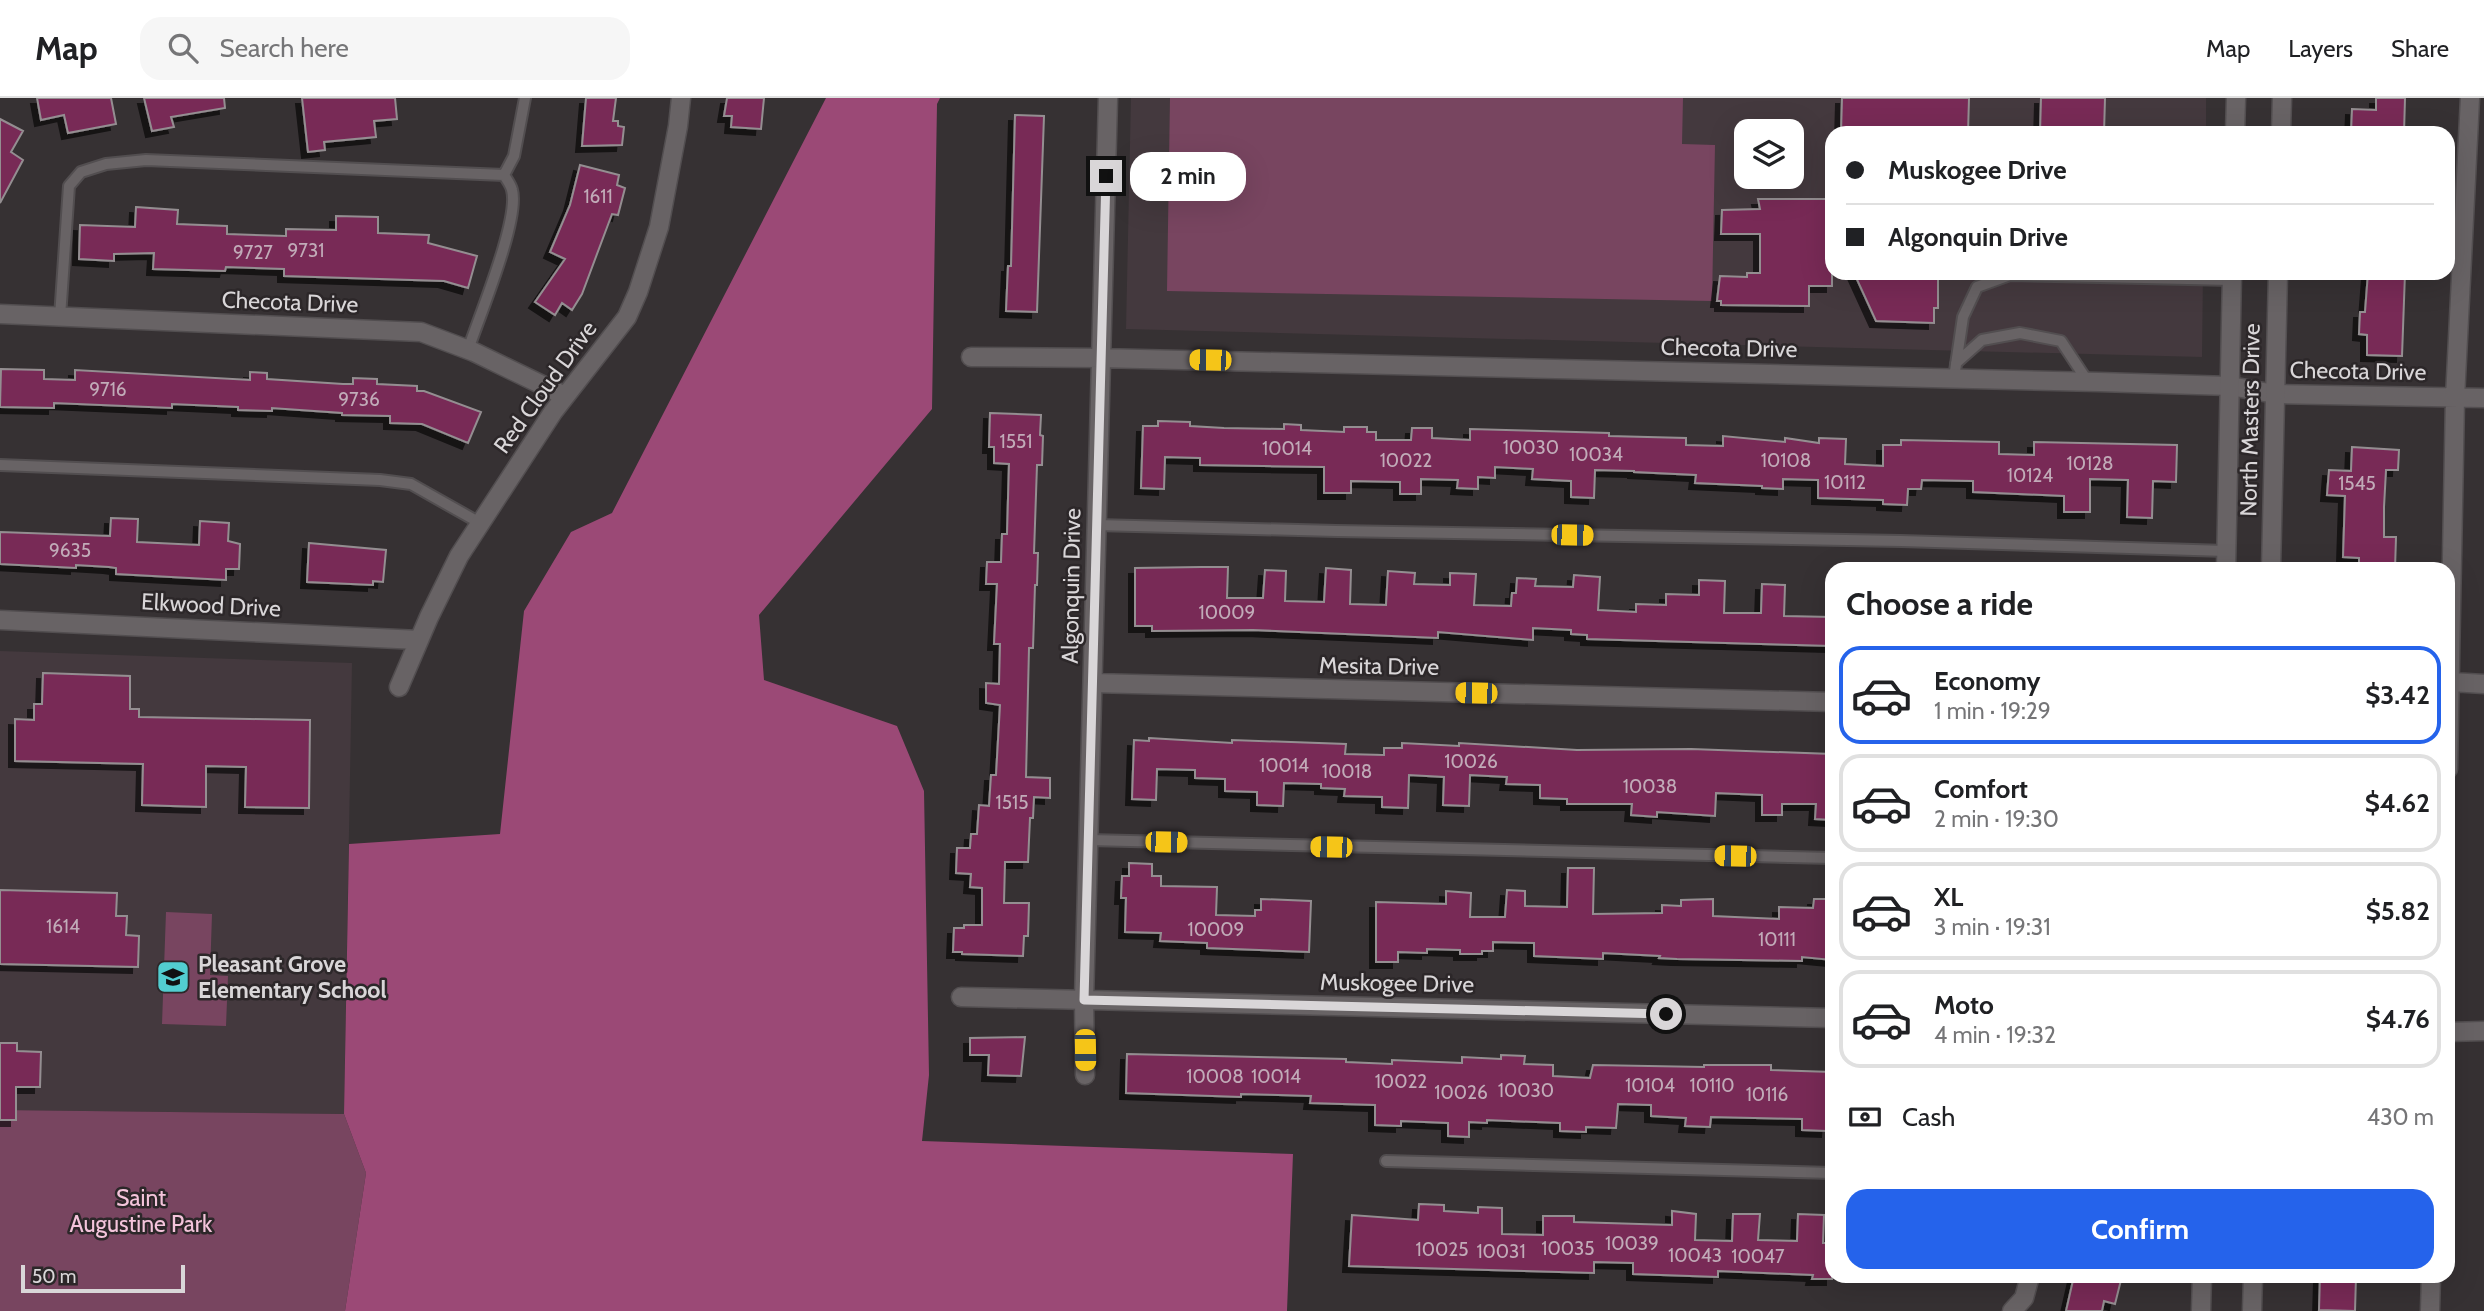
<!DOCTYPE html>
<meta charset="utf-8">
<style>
:root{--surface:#fff;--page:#f6f6f6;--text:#202124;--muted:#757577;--line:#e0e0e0;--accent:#2563eb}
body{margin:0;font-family:Cabin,sans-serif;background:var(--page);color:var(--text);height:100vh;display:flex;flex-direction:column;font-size:26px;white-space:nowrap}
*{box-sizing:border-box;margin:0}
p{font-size:23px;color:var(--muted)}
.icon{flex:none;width:38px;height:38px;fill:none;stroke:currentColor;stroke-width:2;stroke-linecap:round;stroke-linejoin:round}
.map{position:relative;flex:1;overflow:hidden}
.side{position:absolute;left:1825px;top:464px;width:630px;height:721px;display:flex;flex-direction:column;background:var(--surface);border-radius:21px;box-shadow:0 7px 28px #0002}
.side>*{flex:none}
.guide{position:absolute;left:1825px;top:28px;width:630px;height:154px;border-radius:21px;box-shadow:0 7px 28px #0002;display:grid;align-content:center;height:154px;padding:0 21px;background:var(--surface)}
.controls{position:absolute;left:1734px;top:21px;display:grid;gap:14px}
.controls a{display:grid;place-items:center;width:70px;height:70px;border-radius:14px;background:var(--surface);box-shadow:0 7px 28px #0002;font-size:35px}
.scale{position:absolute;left:21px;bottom:18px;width:164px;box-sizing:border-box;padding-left:7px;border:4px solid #d9d6d8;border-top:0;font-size:19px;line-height:24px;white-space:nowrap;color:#d9d6d8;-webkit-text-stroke:5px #2c2729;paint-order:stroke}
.end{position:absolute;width:32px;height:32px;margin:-16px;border:9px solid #d9d6d8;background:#111;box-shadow:0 0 0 4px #111}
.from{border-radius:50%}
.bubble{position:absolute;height:49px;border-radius:21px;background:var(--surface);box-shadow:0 7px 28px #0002;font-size:23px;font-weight:700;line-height:49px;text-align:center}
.car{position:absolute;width:21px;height:42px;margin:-21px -10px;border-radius:9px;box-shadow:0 0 5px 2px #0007;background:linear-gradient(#f5c518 24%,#345 0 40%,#f5c518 0 76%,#345 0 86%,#f5c518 0)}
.guide b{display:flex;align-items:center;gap:24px;height:66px;font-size:26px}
.guide b+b{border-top:2px solid var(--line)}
.guide i{width:18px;height:18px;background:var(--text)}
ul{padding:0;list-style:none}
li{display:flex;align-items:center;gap:21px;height:98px;margin:0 14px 10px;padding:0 7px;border:4px solid var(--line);border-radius:21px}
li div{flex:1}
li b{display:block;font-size:26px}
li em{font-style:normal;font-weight:700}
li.active{border-color:var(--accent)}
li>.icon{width:63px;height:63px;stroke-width:1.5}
h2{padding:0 21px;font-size:32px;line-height:84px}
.pay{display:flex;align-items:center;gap:18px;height:77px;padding:0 21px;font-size:26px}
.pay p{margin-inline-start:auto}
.button{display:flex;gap:14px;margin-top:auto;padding:14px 21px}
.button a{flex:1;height:80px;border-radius:21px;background:var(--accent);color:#fff;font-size:28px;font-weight:700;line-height:80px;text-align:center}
header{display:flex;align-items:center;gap:42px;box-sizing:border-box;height:98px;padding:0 35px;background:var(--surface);border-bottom:2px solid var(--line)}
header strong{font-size:33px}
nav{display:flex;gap:38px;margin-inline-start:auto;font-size:24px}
.search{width:490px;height:63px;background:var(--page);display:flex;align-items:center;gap:18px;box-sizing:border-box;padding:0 24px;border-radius:21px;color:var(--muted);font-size:26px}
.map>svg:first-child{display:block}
.built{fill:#44393e;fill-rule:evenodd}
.green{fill:#784560}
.forest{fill:#9b4976}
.building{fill:#782957;stroke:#948e91;stroke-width:2;filter:url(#shadow)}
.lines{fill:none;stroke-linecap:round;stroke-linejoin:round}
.service-casing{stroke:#524e50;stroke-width:14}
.minor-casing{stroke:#524e50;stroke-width:21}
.secondary-casing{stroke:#524e50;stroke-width:21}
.service{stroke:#686365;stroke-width:10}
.minor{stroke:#686365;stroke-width:18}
.secondary{stroke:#686365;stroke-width:18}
.route{stroke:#d9d6d8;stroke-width:9}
.labels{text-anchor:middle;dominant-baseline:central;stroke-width:5;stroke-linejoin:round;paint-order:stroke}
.number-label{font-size:19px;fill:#c1abb8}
.street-label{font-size:23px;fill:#d9d6d8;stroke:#2c2729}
.poi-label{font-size:23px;font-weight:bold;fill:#d9d6d8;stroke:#2c2729;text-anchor:start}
.park-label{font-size:23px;fill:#f4c4db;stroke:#2c2729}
</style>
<header>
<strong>Map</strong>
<div class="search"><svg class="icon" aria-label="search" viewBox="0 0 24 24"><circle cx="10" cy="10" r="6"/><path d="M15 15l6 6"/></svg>Search here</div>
<nav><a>Map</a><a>Layers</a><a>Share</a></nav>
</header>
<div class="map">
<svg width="2484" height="1213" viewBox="0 0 2484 1213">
<defs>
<filter id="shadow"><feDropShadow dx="-6" dy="6" stdDeviation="0" flood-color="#0009"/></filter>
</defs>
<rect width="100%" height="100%" fill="#363133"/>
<path class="built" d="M1131 0H2206V35H1832V175H2203L2202 259 1126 231ZM1746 33H1792V79H1746Z
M0 553 352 565 344 1016 0 1012Z"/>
<path class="green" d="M1170 0H1683L1682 46 1715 47 1712 203 1167 193Z
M166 814 212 816 210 877 228 878 226 928 162 926Z
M0 1012 344 1016 366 1075 345 1213H0Z"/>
<path class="forest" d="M826 0H940L937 6 932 311 759 517 764 582 897 628 924 693 929 977 922 1043 1293 1056 1287 1213H345L366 1075 344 1016 349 746 500 736 524 513 571 434 612 415Z"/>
<path class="building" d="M37 0H111L116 26 68 35 64 17 41 22Z
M144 0H224L225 10 171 19 174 29 152 33Z
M302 0H395L397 21 374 23 376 39 324 44 325 52 308 54Z
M586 0H616L613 23H618V28L624 29 622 47 582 48Z
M727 0H764L761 31 731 29 732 18H724Z
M1842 0H1969L1968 35H1841Z
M2041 0H2105L2104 35H2040Z
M2376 0H2405L2404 35H2351L2352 11 2376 12Z
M1015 17 1044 18 1037 214 1006 213 1008 168H1011Z
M0 21 23 33 11 54 23 62 0 105Z
M580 67 619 77 617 87 625 90 618 117 612 116 582 196 572 212 562 205 555 217 535 204 565 161 550 154 570 107Z
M1758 101H1832V188H1809V208L1721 207V203H1717L1720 178 1747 179V175H1760V136H1721L1722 112 1760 111Z
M136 109 178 112 177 126 227 128V136L286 138V131L336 132V118L378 119V135L429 137 428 145 477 158 468 190 444 183 284 178V171L226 169 225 173 153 171 154 155 114 156V163L79 161 80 127 135 129Z
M1854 175H1938V210H1934V225L1876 223Z
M2368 175H2405L2402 258 2367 257V237L2359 236 2360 214H2365Z
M1 271 44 272V281L75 282V272L250 282V274L267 275V281L343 286H353V280L377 281V286L417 288V293H424L481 314 468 345 422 326 390 325V318L342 317V315L272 310V313L238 312V309L172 306V310L54 305V310L0 309Z
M990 315 1041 317 1040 337 1043 338 1042 367H1037L1034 455H1038L1037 487H1035L1033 550H1029L1026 679 1050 680V700L1034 699 1033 720H1030L1028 764H1005L1004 805H1029L1028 838H1024L1023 858 962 856V854H953L954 830H964V827H982V790L970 789 971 776 956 775 957 750H970L971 736H977L979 707 989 708 991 677H996L1000 607 986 605V585L999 586 1000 546H994L997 486H986L987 464H1001L1002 436H1007L1009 366 994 365V349H989Z
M1158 323 1190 324V328L1224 330 1284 331V326L1301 327V332L1344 334V329H1367V334H1376V342H1411L1412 330H1432V340L1470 342V331L1609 335V338L1686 340V347L1723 348V338L1785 344V340L1819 345V340L1846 341 1845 366 1883 368V347H1901V342L1999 344V356L2034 357V344L2177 347 2176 384 2153 383 2152 420 2127 419 2128 382 2090 381V414H2064V398L1973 394V383L1922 382 1921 391H1908L1907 407 1883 406V402L1818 400V382L1783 381V391L1762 390V388L1695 385 1696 377 1634 374V373L1595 372 1594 400 1571 399V383L1532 381 1533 371 1495 369V380L1478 379V391L1457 390 1458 382 1421 381V396H1400V384L1351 383V395H1324V369L1200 367V360L1165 359 1164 391 1141 390 1143 328H1158Z
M2352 349 2399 352 2398 372H2386L2384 409V439H2396L2395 471H2359V460L2343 459 2345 398 2327 397 2329 372 2351 373Z
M111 420 138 421 137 444 199 447 200 423 229 425 228 443 240 446 239 471H226V482L116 476V470L109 469 76 467V470L0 466V434L110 438Z
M309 445 386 452 383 484 373 483V487L307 484Z
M1201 469H1228L1227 500H1263L1265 472 1286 473 1285 503 1324 504 1326 470 1351 472 1350 506 1386 507 1388 473 1415 475 1414 486 1450 487V475L1476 476 1474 507 1511 508 1512 495H1516L1517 480 1536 481 1535 488 1573 489 1574 477 1600 479 1598 512 1636 514V506L1666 507V496L1699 497V482L1725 483 1724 515H1761L1762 486 1785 487 1784 518 1832 519V548L1587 541V537L1571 536V532L1533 530V542L1438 534V540L1253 532 1152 533V528H1135V470Z
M43 575 130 578V611H139V619L310 622 309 710 245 709 246 669 206 668V709L171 708 142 707 143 666 15 663V621L34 622V606H42Z
M1149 640 1232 645V642L1346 646 1345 656 1384 657V650H1402V645L1459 648V645L1577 652 1691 651 1832 656V722L1815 721 1816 706H1782V717H1762V697L1716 695 1715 718 1657 714V719L1631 717 1632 706H1567V701L1540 700V687L1506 686 1507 679 1470 677 1469 708 1443 707 1444 679 1409 677 1408 710 1382 709V699L1344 698 1345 691 1321 690V686L1284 685 1283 708 1257 707V694L1225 693V681L1195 680V672L1157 671 1156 702 1132 701 1134 642 1149 643Z
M1129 765 1152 766V778H1161V788L1217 789 1216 817 1255 818V812H1261V801L1311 803 1309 854 1207 850V845L1160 843 1161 835 1125 834 1126 800H1121L1122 778H1129Z
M1568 770H1594L1593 816 1662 815V807L1681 808V802L1713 801V818L1779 821V809L1813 810 1814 801H1832V862L1802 859V863L1677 861 1659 860 1660 858 1603 855V861L1534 858V845L1493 844V853H1482V856H1460V852L1427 851V855L1398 854V864H1376V804L1446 806V793L1471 795 1470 819H1505L1507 792 1525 793V808L1567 809Z
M0 792 117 795 116 818H127L126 837 139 838 138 869 0 866Z
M1025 939 1021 978 988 977 989 957H970V940Z
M0 945H17V953L41 954 40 989H16V1022H0Z
M1127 956 1346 961V964L1392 966V962L1462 965V959L1501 961V957L1525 958 1524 966 1553 967V978L1590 980 1593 967 1704 969V967H1771V972L1832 974V1007H1829L1827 1033 1802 1032V1021L1711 1019 1710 1029 1685 1028 1686 1020 1651 1018V1007L1618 1006 1616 1030 1586 1029V1034L1560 1033V1025L1487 1022V1025L1469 1024V1039L1448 1038V1025L1401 1023V1028L1375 1027V1007L1310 1005 1311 998 1241 996V999L1126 995Z
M1419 1106 1444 1107V1113L1478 1115V1109L1502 1110V1136L1543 1137V1118H1574V1124L1672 1127V1113L1696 1116 1695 1142 1732 1143 1733 1116H1760L1758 1142 1797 1143 1798 1116 1824 1117 1823 1145H1832V1181H1812L1813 1177 1718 1173V1179L1633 1176V1165L1594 1164V1175L1349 1168 1352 1117 1418 1122Z
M2074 1178H2122L2115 1206 2104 1203 2102 1213H2066Z
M2320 1178H2356L2355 1213 2319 1212Z"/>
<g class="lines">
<defs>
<path id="service" d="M504 77 514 58 525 0
M60 219 69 88 81 74 106 66 146 62 504 77C507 82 511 87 512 92 520 121 479 219 468 252
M1956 265 1982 242 2020 235 2061 243 2088 284
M1954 280 1963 219 1977 189 2010 177 2232 182
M0 367 380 382 411 386 480 425
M1096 427 1337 433 1901 443 2226 453
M1089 742 1832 760
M1386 1063 1832 1075"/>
<path id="minor" d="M0 216 421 234 474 254 565 298
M971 259 1100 260 2099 284 2230 288 2275 296 2484 300
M0 522 419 542
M2451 584 2484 586
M1093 585 1832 604
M399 589 429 519 459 458 553 314 627 219 638 194 659 129 678 28 681 0
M2448 671 2455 300 2470 0
M961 899 1832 920
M2448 934 2484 933
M1085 977 1084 902 1108 0
M2012 1213 2024 1200 2030 1178
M2430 1213 2431 1178"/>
<path id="secondary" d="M2235 35 2236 0
M2281 35 2282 0
M2226 471 2232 175
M2271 471 2278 175
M2201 1213 2202 1178
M2252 1213 2253 1178"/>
</defs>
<use href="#service" class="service-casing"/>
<use href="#minor" class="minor-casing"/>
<use href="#secondary" class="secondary-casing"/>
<use href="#service" class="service"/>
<use href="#minor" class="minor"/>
<use href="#secondary" class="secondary"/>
</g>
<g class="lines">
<path class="route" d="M1106 78 1084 902 1666 916"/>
</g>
<defs>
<symbol id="school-square" viewBox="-11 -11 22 22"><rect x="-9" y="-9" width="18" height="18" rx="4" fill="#52cdd0" stroke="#2c2729"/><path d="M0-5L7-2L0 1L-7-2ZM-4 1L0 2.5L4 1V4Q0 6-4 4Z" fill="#111"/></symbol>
</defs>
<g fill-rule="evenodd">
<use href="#school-square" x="154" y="860" width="38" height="38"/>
</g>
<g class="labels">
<g class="number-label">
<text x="598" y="98">1611</text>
<text x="306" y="152">9731</text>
<text x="253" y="154">9727</text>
<text x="108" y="291">9716</text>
<text x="359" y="301">9736</text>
<text x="1016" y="343">1551</text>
<text x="1531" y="349">10030</text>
<text x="1287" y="350">10014</text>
<text x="1596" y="356">10034</text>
<text x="1406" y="362">10022</text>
<text x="1786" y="362">10108</text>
<text x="2090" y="365">10128</text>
<text x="2030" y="377">10124</text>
<text x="1845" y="384">10112</text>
<text x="2357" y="385">1545</text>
<text x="70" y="452">9635</text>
<text x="1227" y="514">10009</text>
<text x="1471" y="663">10026</text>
<text x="1284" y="667">10014</text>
<text x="1347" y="673">10018</text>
<text x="1650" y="688">10038</text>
<text x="1012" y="704">1515</text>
<text x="63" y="828">1614</text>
<text x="1216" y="831">10009</text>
<text x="1777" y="841">10111</text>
<text x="1215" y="978">10008</text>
<text x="1276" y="978">10014</text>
<text x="1401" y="983">10022</text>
<text x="1650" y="987">10104</text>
<text x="1712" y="987">10110</text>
<text x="1526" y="992">10030</text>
<text x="1461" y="994">10026</text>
<text x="1767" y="996">10116</text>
<text x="1632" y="1145">10039</text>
<text x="1568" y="1150">10035</text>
<text x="1442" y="1151">10025</text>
<text x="1501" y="1153">10031</text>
<text x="1695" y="1157">10043</text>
<text x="1758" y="1158">10047</text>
</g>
<g class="street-label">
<text transform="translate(290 204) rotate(2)">Checota Drive</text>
<text transform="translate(1729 250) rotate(1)">Checota Drive</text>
<text transform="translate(2358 273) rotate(1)">Checota Drive</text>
<text transform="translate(545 289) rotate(-54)">Red Cloud Drive</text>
<text transform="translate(2250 322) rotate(-89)">North Masters Drive</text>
<text transform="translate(1071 488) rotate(-89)">Algonquin Drive</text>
<text transform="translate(211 507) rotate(3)">Elkwood Drive</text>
<text transform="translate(1379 568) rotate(1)">Mesita Drive</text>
<text transform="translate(1397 885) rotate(1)">Muskogee Drive</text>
</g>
<g class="poi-label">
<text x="198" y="866">Pleasant Grove<tspan x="198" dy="26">Elementary School</tspan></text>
</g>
<g class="park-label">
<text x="141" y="1100">Saint<tspan x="141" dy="26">Augustine Park</tspan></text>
</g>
</g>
</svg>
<div class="controls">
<a><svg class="icon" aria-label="layers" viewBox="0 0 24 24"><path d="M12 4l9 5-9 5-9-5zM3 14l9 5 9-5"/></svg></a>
</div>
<div class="scale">50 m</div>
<i class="end from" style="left:1666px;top:916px"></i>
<i class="end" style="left:1106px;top:78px"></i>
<div class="bubble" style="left:1130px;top:54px;width:116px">2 min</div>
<i class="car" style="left:1210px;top:262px;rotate:271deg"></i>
<i class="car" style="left:1572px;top:437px;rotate:91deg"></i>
<i class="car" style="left:1476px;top:595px;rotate:271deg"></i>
<i class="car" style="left:1166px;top:744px;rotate:91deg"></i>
<i class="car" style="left:1331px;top:749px;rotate:271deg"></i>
<i class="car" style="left:1735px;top:758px;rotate:271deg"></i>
<i class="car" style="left:1085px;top:952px;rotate:179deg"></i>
<div class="guide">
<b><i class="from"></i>Muskogee Drive</b>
<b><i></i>Algonquin Drive</b>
</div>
<section class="side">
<h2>Choose a ride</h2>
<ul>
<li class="active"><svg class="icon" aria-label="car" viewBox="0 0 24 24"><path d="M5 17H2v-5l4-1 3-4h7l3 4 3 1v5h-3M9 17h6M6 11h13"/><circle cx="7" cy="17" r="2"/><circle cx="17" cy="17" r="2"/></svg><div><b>Economy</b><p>1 min · 19:29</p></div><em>$3.42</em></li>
<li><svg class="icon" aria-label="car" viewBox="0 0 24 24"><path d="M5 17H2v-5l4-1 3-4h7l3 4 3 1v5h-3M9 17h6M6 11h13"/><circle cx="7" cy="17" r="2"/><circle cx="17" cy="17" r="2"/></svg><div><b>Comfort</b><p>2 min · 19:30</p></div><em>$4.62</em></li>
<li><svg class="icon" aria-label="car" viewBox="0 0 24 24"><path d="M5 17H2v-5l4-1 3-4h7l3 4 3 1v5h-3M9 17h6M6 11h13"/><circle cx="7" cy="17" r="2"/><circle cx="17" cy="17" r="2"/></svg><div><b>XL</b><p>3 min · 19:31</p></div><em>$5.82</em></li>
<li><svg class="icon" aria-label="car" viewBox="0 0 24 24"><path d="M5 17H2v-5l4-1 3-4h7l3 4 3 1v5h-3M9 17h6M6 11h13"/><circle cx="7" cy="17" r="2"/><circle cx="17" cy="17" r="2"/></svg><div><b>Moto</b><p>4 min · 19:32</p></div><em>$4.76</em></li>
</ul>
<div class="pay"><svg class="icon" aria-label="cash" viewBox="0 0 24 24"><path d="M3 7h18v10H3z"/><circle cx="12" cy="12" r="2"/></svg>Cash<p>430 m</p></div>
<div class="button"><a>Confirm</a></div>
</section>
</div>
